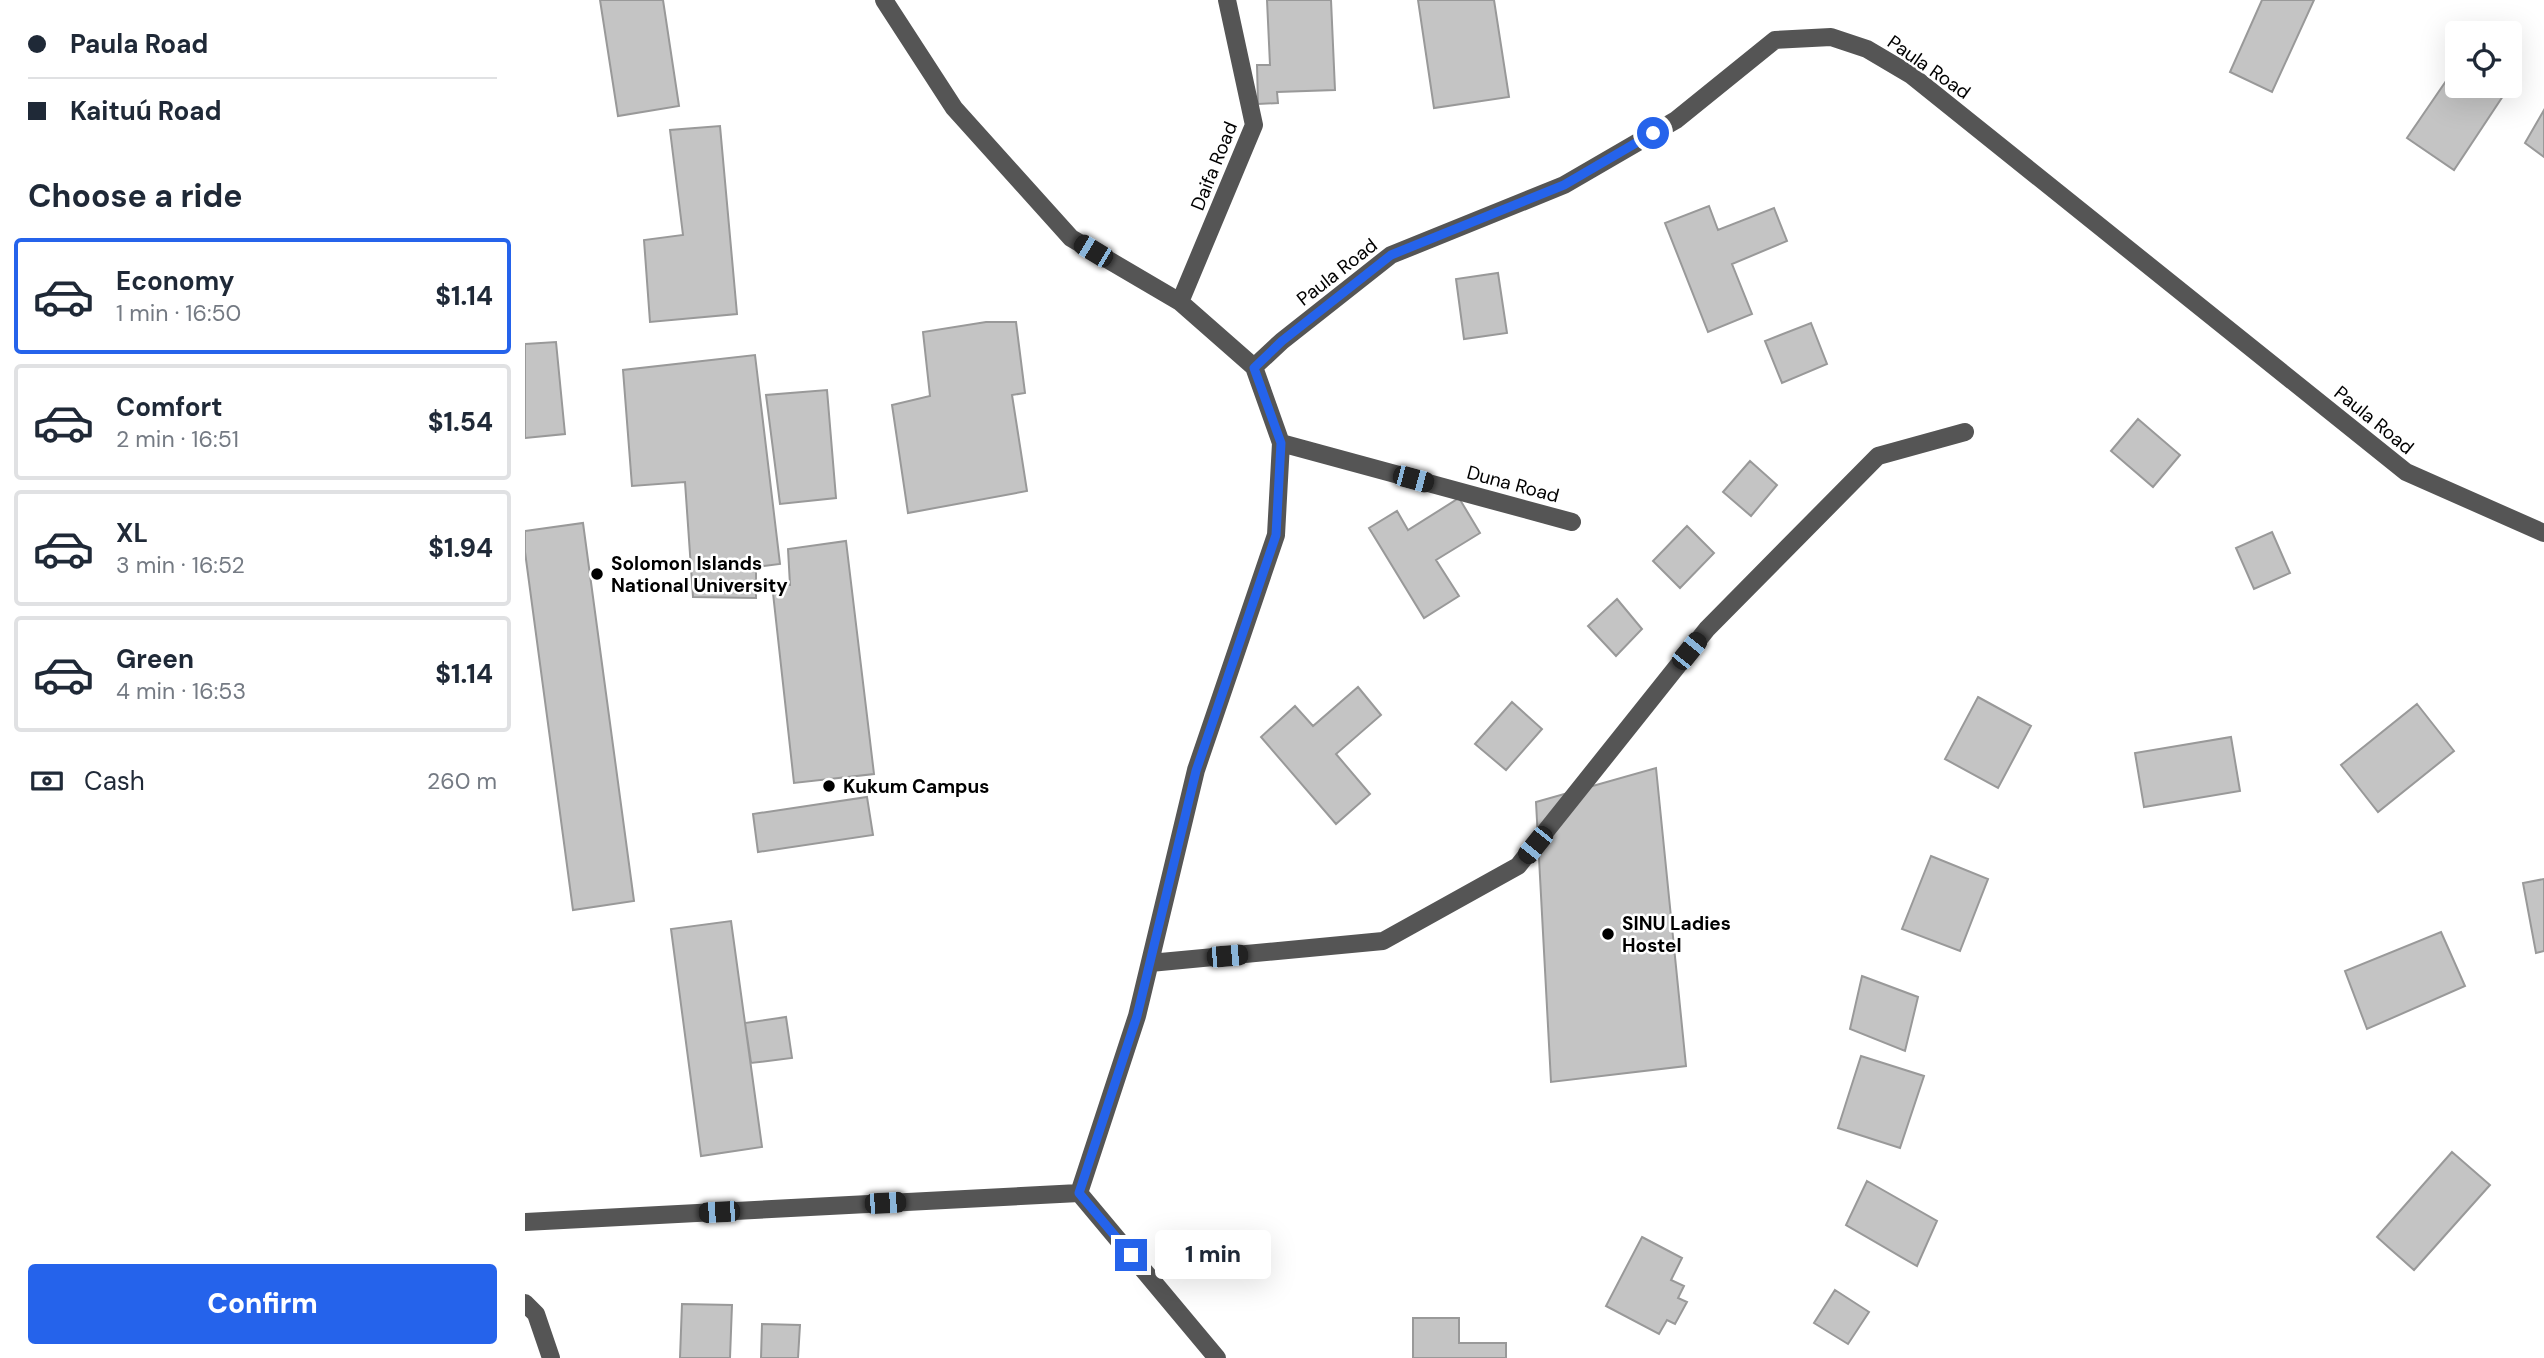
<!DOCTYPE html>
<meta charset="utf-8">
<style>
:root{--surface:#fff;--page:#f2f2f3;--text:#1f2937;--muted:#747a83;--line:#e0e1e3;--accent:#2563eb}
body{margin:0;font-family:"DM Sans",sans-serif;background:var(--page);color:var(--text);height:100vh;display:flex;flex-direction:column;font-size:26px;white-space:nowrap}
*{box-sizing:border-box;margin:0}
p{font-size:23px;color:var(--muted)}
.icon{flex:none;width:38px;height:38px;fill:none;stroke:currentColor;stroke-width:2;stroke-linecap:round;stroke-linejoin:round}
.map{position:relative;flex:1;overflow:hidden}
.details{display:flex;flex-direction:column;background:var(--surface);width:525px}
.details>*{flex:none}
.guide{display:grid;align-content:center;height:154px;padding:0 28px;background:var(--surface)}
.buttons{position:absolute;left:1920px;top:21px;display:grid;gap:14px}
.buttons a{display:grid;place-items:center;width:77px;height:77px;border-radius:7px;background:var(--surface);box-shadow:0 7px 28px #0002;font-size:35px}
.end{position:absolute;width:32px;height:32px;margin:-16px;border:9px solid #2563eb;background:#fff;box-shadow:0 0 0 4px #fff}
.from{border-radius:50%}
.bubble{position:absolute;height:49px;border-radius:7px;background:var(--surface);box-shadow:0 7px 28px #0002;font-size:23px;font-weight:800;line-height:49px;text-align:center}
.car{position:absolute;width:21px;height:42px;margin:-21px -10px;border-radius:9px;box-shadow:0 0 5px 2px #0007;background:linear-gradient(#222 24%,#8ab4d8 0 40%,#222 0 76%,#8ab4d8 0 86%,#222 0)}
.guide b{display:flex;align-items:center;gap:24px;height:66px;font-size:26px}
.guide b+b{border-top:2px solid var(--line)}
.guide i{width:18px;height:18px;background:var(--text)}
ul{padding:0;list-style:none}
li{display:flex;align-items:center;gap:21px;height:116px;margin:0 14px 10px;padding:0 14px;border:4px solid var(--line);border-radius:7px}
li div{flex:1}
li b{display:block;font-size:26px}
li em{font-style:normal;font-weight:800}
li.active{border-color:var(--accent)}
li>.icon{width:63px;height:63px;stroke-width:1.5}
h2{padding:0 28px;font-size:32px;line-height:84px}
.pay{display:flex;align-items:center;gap:18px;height:77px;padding:0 28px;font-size:26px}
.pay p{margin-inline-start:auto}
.button{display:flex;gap:14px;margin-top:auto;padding:14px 28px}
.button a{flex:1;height:80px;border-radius:7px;background:var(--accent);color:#fff;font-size:28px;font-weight:800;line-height:80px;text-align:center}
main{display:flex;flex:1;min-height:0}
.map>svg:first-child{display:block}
.building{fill:#c4c4c4;stroke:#999;stroke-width:2}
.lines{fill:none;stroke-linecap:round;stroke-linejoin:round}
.minor{stroke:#555;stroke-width:18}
.route{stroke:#2563eb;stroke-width:9}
.poi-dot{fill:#000;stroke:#fff;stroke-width:2.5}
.labels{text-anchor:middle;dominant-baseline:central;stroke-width:5;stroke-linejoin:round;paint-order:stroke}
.street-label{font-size:19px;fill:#000;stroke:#fff}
.poi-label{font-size:19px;font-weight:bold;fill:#000;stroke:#fff;text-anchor:start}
</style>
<main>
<section class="details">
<div class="guide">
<b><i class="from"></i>Paula Road</b>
<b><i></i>Kaituú Road</b>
</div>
<h2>Choose a ride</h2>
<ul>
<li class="active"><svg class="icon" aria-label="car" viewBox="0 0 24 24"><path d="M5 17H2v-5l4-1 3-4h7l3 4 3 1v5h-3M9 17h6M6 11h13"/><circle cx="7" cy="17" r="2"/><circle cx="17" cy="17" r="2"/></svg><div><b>Economy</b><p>1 min · 16:50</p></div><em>$1.14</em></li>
<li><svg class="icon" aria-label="car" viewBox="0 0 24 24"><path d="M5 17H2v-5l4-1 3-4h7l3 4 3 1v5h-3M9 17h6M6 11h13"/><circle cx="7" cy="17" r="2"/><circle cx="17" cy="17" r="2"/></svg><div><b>Comfort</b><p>2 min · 16:51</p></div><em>$1.54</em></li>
<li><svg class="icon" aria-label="car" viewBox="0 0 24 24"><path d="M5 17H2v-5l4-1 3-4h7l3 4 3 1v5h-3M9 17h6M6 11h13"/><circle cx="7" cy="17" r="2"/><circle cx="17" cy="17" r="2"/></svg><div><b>XL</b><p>3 min · 16:52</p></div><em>$1.94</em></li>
<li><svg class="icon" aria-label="car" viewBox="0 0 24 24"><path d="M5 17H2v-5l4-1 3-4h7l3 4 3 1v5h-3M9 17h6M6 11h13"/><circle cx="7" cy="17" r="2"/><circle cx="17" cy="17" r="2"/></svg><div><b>Green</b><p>4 min · 16:53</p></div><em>$1.14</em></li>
</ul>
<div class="pay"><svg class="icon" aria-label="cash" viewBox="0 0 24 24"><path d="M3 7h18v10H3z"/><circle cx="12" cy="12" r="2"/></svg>Cash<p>260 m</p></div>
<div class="button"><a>Confirm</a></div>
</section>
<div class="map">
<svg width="2019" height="1358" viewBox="0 0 2019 1358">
<rect width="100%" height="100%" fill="#fff"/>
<path class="building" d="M75 0H138L154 106 93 116Z
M742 0H806L810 90 752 92 753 103 733 104 732 65H745Z
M893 0H969L984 97 909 108Z
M1737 0H1789L1747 92 1705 72Z
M1932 65V86H1963L1978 96 1929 170 1882 138Z
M2019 110V157L2000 143Z
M195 126 212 314 125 322 119 240 158 235 145 130Z
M1184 206 1193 230 1249 208 1262 241 1207 264 1227 314 1183 332 1140 223Z
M973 273 982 333 939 339 931 279Z
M461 322H491L500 393 487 395 502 491 383 513 367 405 405 396 398 332Z
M1286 323 1302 364 1257 383 1240 341Z
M31 342 40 434 0 438V344Z
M230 355 255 564 231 567V598L168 597 160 482 107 486 98 370Z
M302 390 311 498 255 504 241 395Z
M1613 419 1655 455 1628 487 1586 451Z
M1225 461 1252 485 1226 516 1198 492Z
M934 498 955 533 911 560 934 596 899 618 844 528 872 511 883 530Z
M58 523 109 901 48 910 0 552V531Z
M1162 526 1189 553 1155 588 1128 561Z
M1747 532 1765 573 1729 589 1711 548Z
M321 541 349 774 269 783 247 584 265 585 263 549Z
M1092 599 1117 629 1091 656 1063 626Z
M833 687 856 715 811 754 845 794 811 824 736 737 770 706 788 726Z
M1453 697 1506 726 1473 788 1420 759Z
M987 702 1017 729 981 770 950 744Z
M1892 704 1929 751 1853 812 1816 765Z
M1706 737 1715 791 1619 807 1610 753Z
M1131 768 1161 1066 1026 1082 1011 802Z
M342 797 348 835 233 852 228 814Z
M1406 856 1463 879 1435 951 1377 929Z
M2019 879V951L2011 953 1998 883Z
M206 921 237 1147 176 1156 146 929Z
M1916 932 1940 986 1842 1029 1820 971Z
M1337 976 1393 997 1380 1051 1325 1029Z
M261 1017 267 1058 226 1063 220 1023Z
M1336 1056 1399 1076 1375 1148 1313 1128Z
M1927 1152 1965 1185 1889 1270 1852 1237Z
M1342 1181 1412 1221 1392 1266 1321 1225Z
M1117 1237 1157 1258 1146 1280 1159 1286 1153 1298 1162 1302 1150 1324 1142 1320 1134 1334 1081 1306Z
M1310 1290 1344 1312 1323 1344 1289 1323Z
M157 1304 207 1305 205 1358H155Z
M888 1318H934V1343H981V1358H888Z
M237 1324 275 1325 273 1358H236Z"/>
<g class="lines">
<path class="minor" d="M359 0 429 108 546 238 655 302 729 367 756 443 751 535 671 770 612 1016 554 1193
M655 302 729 125 702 0
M729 367 757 341 866 255 1039 185 1151 120 1250 40 1306 37 1342 49 1386 75 1881 472 2019 533
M756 443 1047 522
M625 963 858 941 993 866 1182 629 1353 456 1440 432
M554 1193 692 1358
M0 1222 554 1193
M0 1303 11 1314 26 1358"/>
</g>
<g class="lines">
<path class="route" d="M606 1255 554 1193 612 1016 671 771 751 535 756 443 729 368 757 341 866 255 1039 185 1128 133"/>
</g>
<g class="poi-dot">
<circle cx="72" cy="574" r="7"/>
<circle cx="304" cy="786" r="7"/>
<circle cx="1083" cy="934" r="7"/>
</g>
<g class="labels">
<g class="street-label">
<text transform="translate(1404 67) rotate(35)">Paula Road</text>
<text transform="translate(689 166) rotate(-68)">Daifa Road</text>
<text transform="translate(812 272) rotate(-38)">Paula Road</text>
<text transform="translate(1849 420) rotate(39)">Paula Road</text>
<text transform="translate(988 484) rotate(15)">Duna Road</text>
</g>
<g class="poi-label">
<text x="86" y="563">Solomon Islands<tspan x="86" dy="22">National University</tspan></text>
<text x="318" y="786">Kukum Campus</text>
<text x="1097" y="923">SINU Ladies<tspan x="1097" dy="22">Hostel</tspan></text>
</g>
</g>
</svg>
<div class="buttons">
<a><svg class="icon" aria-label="locate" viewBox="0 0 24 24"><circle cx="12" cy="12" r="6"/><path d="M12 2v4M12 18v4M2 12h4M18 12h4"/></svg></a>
</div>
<i class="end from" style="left:1128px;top:133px"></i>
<i class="end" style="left:606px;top:1255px"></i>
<div class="bubble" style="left:630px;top:1230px;width:116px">1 min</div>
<i class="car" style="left:568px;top:251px;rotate:301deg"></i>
<i class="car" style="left:888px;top:479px;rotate:105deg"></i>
<i class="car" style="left:1164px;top:651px;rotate:39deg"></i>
<i class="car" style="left:1010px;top:845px;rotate:219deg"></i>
<i class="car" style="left:702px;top:956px;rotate:85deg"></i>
<i class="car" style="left:360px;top:1203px;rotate:87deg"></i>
<i class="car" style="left:194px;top:1212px;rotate:267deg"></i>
</div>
</main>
